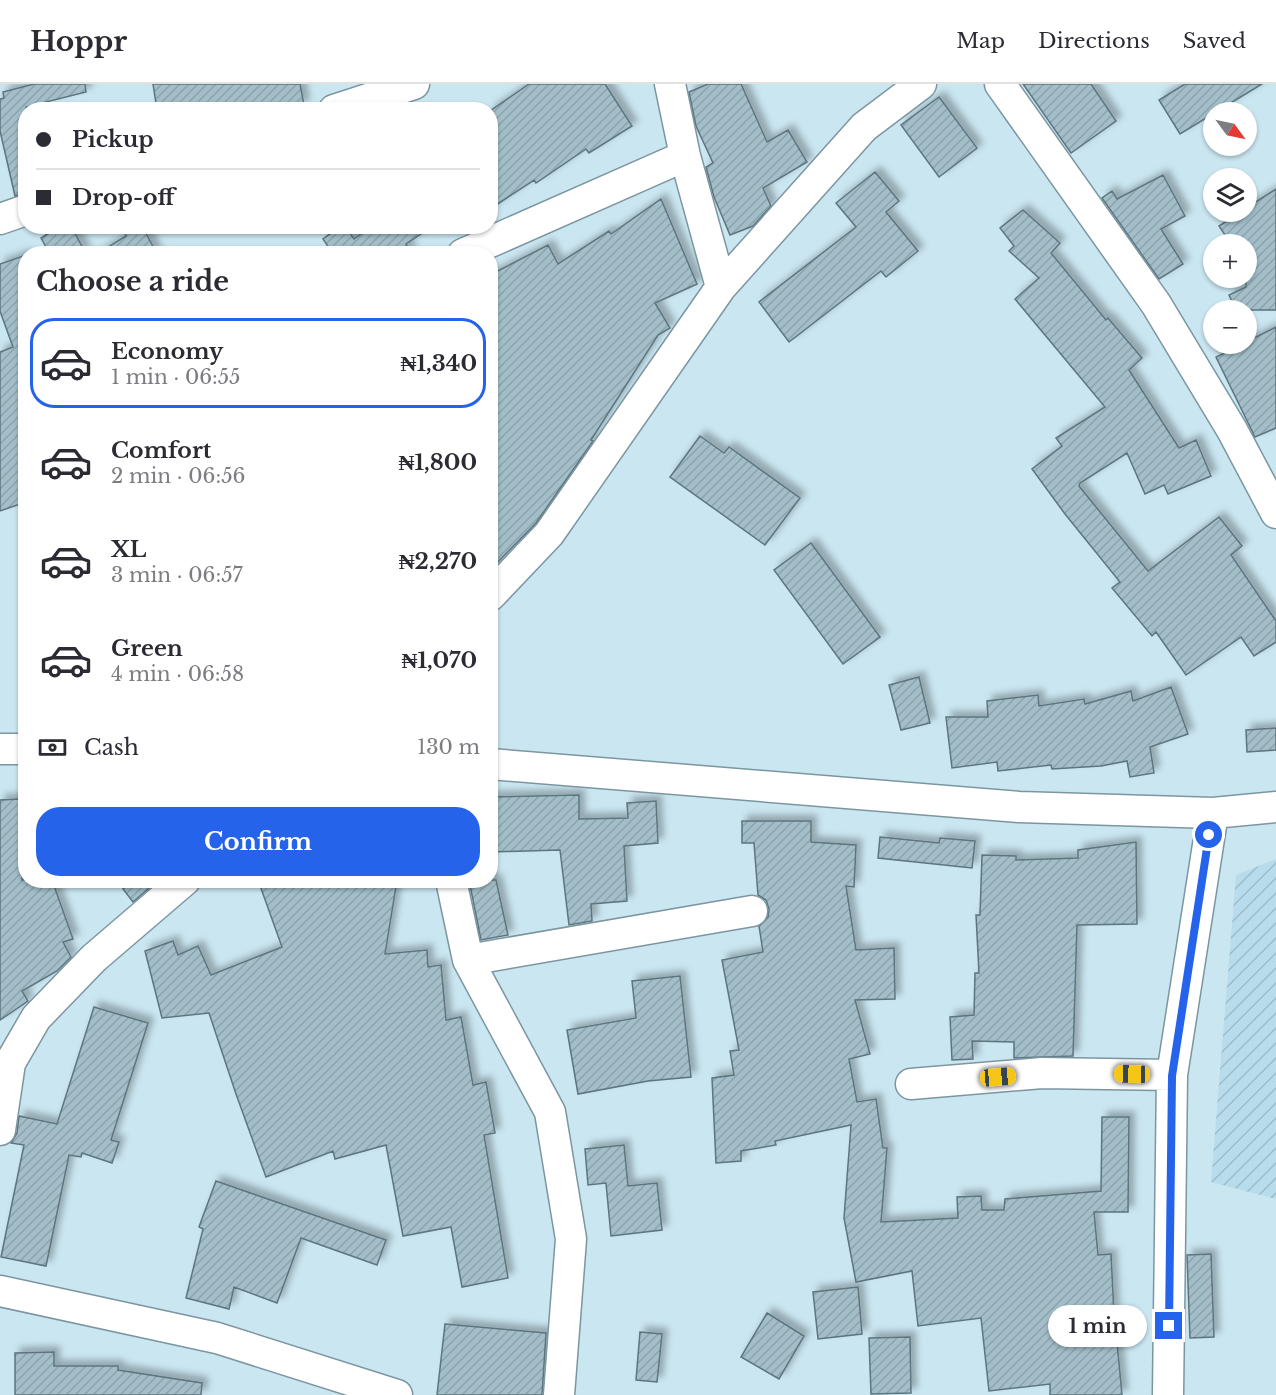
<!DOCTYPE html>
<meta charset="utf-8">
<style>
:root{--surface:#fff;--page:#f7f7f7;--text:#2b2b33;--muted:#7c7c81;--line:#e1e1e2;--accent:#2563eb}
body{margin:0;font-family:"Libre Baskerville",serif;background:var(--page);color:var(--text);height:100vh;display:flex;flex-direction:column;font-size:22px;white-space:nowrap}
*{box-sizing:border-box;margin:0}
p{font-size:20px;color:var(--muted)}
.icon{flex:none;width:33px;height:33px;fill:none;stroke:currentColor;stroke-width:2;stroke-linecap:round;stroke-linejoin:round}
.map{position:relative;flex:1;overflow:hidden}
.side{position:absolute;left:18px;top:162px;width:480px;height:642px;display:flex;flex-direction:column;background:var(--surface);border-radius:24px;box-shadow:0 2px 4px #0004}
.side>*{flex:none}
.hud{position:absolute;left:18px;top:18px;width:480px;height:132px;border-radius:24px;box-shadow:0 2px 4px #0004;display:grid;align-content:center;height:132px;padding:0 18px;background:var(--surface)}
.needle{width:39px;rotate:123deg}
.controls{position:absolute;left:1203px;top:18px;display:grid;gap:12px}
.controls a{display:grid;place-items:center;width:54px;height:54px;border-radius:50%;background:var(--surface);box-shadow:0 2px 4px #0004;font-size:30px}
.end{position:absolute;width:27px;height:27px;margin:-14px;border:8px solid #2563eb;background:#fff;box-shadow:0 0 0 3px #fff}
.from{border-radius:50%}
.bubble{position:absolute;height:42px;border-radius:21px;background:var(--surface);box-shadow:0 2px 4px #0004;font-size:20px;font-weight:700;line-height:42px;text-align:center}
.car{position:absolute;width:18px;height:36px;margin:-18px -9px;border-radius:8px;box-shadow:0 0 4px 2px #0007;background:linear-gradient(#f5c518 24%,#345 0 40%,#f5c518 0 76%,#345 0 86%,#f5c518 0)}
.hud b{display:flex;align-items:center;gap:21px;height:57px;font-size:22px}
.hud b+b{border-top:2px solid var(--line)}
.hud i{width:15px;height:15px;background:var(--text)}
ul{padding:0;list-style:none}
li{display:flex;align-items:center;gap:18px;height:90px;margin:0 12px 9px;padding:0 6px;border:3px solid transparent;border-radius:24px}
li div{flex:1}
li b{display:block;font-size:22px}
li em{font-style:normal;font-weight:700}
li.current{border-color:var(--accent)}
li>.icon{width:54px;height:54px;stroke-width:1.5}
h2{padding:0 18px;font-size:27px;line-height:72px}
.pay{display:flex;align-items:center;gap:15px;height:66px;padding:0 18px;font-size:22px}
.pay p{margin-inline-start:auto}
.button{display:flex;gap:12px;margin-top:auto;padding:12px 18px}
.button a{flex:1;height:69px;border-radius:24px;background:var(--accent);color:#fff;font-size:24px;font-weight:700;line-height:69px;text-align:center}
header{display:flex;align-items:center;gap:36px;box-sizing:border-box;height:84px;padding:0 30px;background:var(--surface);border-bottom:2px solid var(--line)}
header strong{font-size:28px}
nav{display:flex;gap:33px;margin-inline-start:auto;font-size:21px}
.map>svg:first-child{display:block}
.industrial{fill:url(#industrial-furrows)}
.building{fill:url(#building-hatch);stroke:#5c757f;stroke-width:1.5;filter:url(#shadow)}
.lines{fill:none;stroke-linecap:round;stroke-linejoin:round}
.minor-casing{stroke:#7c96a1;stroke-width:33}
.minor{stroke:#fff;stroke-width:30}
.route{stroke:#2563eb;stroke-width:8}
</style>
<header>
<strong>Hoppr</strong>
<nav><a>Map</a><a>Directions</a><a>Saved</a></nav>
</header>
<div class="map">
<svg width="1276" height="1311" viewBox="0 0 1276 1311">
<defs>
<pattern id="industrial-furrows" width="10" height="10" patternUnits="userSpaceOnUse" patternTransform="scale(1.5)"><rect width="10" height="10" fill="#b8dceb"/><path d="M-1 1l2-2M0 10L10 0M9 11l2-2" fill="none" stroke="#9dbcc9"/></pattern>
<pattern id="building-hatch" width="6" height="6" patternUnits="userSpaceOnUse" patternTransform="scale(1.5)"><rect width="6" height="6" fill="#a3bec9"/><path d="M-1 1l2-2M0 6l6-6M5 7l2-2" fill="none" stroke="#8ba3ac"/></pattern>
<filter id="shadow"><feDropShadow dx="5.5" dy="-5.5" stdDeviation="3" flood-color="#0004"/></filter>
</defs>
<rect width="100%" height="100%" fill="#cae6f1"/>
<path class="industrial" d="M1276 775V1115L1211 1098 1236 791Z"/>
<path class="building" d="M34 0H85L86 8 26 23V109L15 112 0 47V15L4 14 3 8Z
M153 0H300L304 21 278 26H157Z
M529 0H605L632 42 589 69 586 65 536 99 534 96 490 125V27Z
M708 0H741L767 58 788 46 807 78 763 104 771 122 753 142 730 151 714 113 706 83 713 79 696 42 689 8Z
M1023 0H1091L1116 37 1071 69Z
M1185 0H1262L1180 50 1159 16Z
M939 13 977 64 939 93 901 41Z
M875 88 899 117 886 128 918 167 886 193 881 187 789 258 759 218 856 143 836 119Z
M1163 91 1185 132 1161 145 1183 180 1159 195 1102 114 1112 107 1117 115Z
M1276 105V226H1236L1229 211 1246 203V160H1231L1219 142 1241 128H1246V124Z
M661 115 697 200 655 219 670 244 658 251 591 356 593 357 536 439 490 486V191L548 161 558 180 609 147 611 150Z
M1023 126 1060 159 1051 169 1106 236 1108 234 1142 274 1129 286 1179 364 1196 356 1211 392 1168 410 1164 401 1145 410 1127 369 1080 399 1079 402 1148 487 1219 433 1242 462 1231 471 1276 537V558L1254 572 1241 553 1186 591 1156 548 1152 552 1112 504 1120 498 1065 430 1032 385 1062 362 1056 354 1105 323 1015 215 1039 194 1009 167 1014 162 1000 144Z
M60 142H71L86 170H50L41 154Z
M122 142H142L157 170H97L126 152Z
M341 142H345L354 155 372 142H433L406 160 412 170H333L323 155Z
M26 171V418L0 427V268L13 263 0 227V180Z
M1276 243V344L1255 353 1216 273 1243 260H1246V258Z
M700 352 724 369 729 363 800 414 765 461 670 393Z
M811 459 880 553 843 580 774 486Z
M919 593 930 639 901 646 889 601Z
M1171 603 1188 650 1150 663 1154 689 1130 693 1127 677 1101 682 1052 685 1051 681 998 687 997 678 952 684 946 633H988L987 617 1038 611 1039 622 1084 615 1085 620 1131 607 1133 617Z
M1276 644V666L1247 668 1246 646Z
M579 711V735L628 734 627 719 656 717 658 759 624 762 627 817 591 820 592 837 569 841 560 766 490 768V713Z
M20 715 22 796H52L73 855 63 858 71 873 57 887 22 907 28 917 0 936V716Z
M742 737H811V758L856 761 854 803 846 802 856 866 894 864 895 915 855 916 870 970 849 975 857 1018 876 1015 883 1064H887L881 1138 958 1134 957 1113 981 1112 982 1126H1004L1005 1115 1101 1107 1102 1033H1129L1128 1128H1094L1098 1171 1111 1170 1114 1230H1129V1258H1117L1122 1311H1050V1300L989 1307 981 1234 918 1242 912 1187 856 1198 844 1134 851 1041 775 1057 776 1061 741 1067V1077L716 1079 712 994 734 991 730 967 739 966 722 876 763 868 759 842 768 833 769 825 766 816 758 811 754 759H742Z
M880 753 939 759 940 754 975 757 972 784 878 774Z
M1136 758 1137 840 1077 841 1073 972 1014 974V958L972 957 973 975 952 976 950 933 974 931 975 889H979L976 831H980L982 771 1016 772V776L1078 774V766Z
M135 796H158L133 818 123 805Z
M258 796H397L385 870 427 866 428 883 441 881 446 936 461 933 473 1001 486 998 495 1049 484 1051 508 1194 462 1203 451 1143 403 1152 386 1061 335 1075 333 1067 266 1093 236 1010 209 929 162 934 145 867 173 857 178 871 198 862 211 891 282 863Z
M469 796H496L508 851 481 856Z
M680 892 691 993 648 997 578 1010 567 946 636 934 632 897Z
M94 923 148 939 111 1056 119 1058 112 1079 82 1069 81 1073 69 1071 46 1182 1 1173 24 1061 11 1059 17 1049 19 1032 57 1040Z
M624 1061 628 1102 657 1099 662 1146 611 1152 606 1099 588 1101 585 1065Z
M216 1097 386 1156 377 1181 301 1154 277 1219 234 1203 229 1225 186 1214 203 1145 199 1143Z
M1211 1170 1214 1253 1190 1254 1187 1171Z
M858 1203 862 1250 818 1255 813 1208Z
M767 1229 804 1252 779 1295 741 1273Z
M445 1240 546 1249 542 1311H437Z
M640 1248 662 1250 657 1298 636 1296Z
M910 1253 911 1309 871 1310 869 1254Z
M54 1268V1282H118V1286L202 1299 201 1311H15V1269Z"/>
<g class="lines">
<defs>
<path id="minor" d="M670 0 685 72 721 203
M1000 0 1156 220 1232 346 1276 429
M334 26 414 0
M0 135 26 126
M463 170 685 72
M490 512 549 450 721 203 864 43 921 0
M0 665H26
M490 680 1019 723 1213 729 1276 723
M451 796 468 876 550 1028 571 1155 559 1311
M468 876 752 827
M911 1000 1042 989 1172 991
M0 1046 10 979 36 934 94 874 185 796
M0 1207 217 1254 397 1311
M1168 1311 1172 991 1213 729"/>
</defs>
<use href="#minor" class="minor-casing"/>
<use href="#minor" class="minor"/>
</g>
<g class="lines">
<path class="route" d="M1169 1242 1172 992 1209 751"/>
</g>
</svg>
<div class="controls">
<a><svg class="needle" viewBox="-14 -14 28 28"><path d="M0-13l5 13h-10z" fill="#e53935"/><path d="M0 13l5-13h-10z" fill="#7c7c81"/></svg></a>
<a><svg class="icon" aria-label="layers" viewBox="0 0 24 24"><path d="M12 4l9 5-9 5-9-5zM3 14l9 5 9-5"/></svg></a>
<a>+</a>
<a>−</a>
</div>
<i class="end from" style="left:1209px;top:751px"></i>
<i class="end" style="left:1169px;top:1242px"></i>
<div class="bubble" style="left:1048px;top:1221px;width:99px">1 min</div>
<i class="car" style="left:1132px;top:990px;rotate:271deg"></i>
<i class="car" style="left:998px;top:993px;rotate:85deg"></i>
<div class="hud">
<b><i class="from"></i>Pickup</b>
<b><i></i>Drop-off</b>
</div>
<section class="side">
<h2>Choose a ride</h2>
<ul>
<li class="current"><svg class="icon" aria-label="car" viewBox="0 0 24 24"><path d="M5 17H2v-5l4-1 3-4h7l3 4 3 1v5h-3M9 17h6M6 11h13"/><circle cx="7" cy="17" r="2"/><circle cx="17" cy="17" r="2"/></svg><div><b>Economy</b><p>1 min · 06:55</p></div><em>₦1,340</em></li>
<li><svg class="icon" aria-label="car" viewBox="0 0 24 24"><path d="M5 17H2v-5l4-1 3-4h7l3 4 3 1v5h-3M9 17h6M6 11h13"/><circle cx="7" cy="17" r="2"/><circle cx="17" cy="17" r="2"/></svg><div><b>Comfort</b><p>2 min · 06:56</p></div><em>₦1,800</em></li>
<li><svg class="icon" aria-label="car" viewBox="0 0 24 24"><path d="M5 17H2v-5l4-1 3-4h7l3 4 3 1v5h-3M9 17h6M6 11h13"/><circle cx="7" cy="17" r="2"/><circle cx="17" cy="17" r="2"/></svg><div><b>XL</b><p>3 min · 06:57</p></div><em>₦2,270</em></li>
<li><svg class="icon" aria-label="car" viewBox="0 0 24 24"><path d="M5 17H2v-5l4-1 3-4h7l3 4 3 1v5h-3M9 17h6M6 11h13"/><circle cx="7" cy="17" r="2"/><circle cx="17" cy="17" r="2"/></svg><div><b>Green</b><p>4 min · 06:58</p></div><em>₦1,070</em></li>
</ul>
<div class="pay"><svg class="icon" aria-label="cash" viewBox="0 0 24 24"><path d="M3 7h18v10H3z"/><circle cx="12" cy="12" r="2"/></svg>Cash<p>130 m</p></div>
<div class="button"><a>Confirm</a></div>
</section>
</div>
